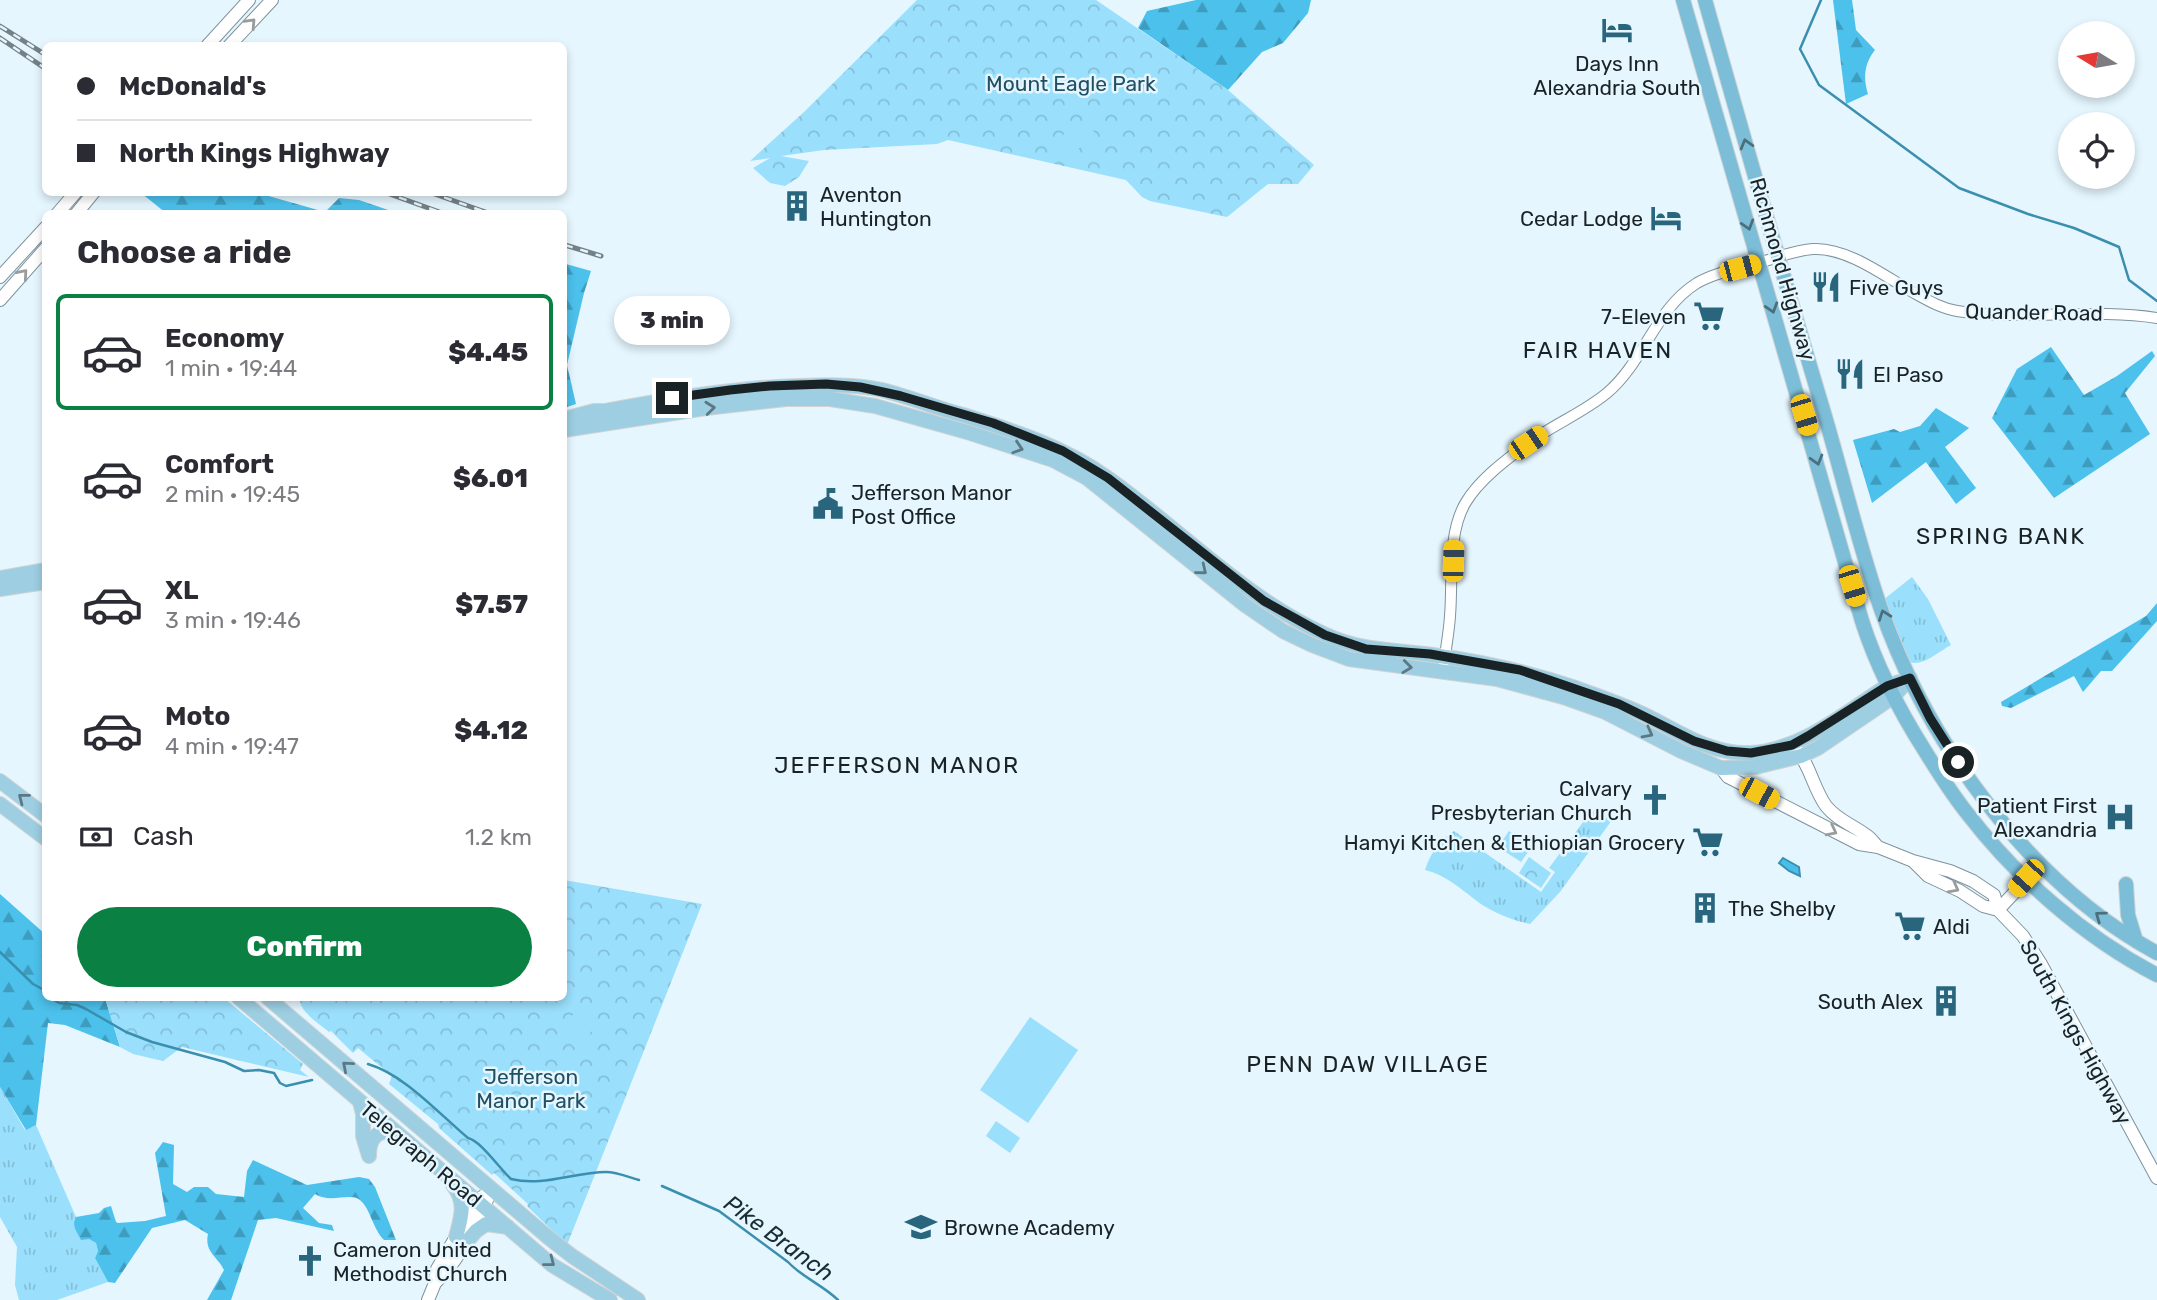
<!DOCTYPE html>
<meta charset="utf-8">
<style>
:root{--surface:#fff;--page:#f7f7f7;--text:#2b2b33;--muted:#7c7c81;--line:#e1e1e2;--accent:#0b8043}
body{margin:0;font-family:Rubik,sans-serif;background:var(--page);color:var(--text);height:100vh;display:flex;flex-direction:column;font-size:26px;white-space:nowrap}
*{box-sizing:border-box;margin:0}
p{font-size:23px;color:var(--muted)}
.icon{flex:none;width:38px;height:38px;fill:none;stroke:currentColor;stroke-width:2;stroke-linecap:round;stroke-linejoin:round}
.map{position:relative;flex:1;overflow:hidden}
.drawer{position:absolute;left:42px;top:210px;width:525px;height:791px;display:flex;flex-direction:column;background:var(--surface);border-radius:10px;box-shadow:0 4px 10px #0003}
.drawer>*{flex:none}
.guide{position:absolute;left:42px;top:42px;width:525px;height:154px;border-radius:10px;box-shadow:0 4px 10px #0003;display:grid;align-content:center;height:154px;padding:0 35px;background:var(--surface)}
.needle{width:46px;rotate:281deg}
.tools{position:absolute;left:2058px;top:21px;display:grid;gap:14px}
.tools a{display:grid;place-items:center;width:77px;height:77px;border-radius:50%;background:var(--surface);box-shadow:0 4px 10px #0003;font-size:35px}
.end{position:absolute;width:32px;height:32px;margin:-16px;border:9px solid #192225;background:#fff;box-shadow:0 0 0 4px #fff}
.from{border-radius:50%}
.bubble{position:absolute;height:49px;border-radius:24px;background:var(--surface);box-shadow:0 4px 10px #0003;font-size:23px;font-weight:800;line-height:49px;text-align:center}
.car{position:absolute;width:21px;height:42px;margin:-21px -10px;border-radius:9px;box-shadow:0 0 5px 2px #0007;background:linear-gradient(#f5c518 24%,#345 0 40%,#f5c518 0 76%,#345 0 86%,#f5c518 0)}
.guide b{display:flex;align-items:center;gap:24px;height:66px;font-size:26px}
.guide b+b{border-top:2px solid var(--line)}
.guide i{width:18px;height:18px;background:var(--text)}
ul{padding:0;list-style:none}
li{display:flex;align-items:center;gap:21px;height:116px;margin:0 14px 10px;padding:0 21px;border:4px solid transparent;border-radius:10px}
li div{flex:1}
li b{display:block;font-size:26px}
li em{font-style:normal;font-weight:800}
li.on{border-color:var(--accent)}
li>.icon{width:63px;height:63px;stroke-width:1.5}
h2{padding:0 35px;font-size:32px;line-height:84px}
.pay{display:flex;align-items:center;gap:18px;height:77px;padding:0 35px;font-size:26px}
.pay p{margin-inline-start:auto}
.cta{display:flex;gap:14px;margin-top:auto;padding:14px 35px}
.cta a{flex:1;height:80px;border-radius:42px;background:var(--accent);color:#fff;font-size:28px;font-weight:800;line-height:80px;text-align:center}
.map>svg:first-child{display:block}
.grass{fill:url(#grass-tufts)}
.forest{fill:url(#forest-firs)}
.park{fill:url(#park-crowns)}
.pitch{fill:#9adffc}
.water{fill:#49bee9;stroke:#3b8fae;stroke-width:2}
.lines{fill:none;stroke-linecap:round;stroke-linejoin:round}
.stream{stroke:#3b8fae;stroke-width:2.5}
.tertiary-casing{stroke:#7e939c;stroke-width:12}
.secondary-casing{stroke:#7e939c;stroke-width:14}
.primary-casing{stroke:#d1d3d3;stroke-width:16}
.trunk-casing{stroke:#d1d3d3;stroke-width:16}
.tertiary{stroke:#fff;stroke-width:10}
.secondary{stroke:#fff;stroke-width:12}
.primary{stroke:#9dcee2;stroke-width:14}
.trunk{stroke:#7cbed8;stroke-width:14}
.rail-casing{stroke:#748186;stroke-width:5}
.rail{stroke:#e5f6fe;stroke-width:2.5;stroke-dasharray:8;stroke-linecap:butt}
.oneway{stroke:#989c9d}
.oneway2{stroke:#4a707e}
.oneway3{stroke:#5b7884}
.route{stroke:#192225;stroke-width:9}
.labels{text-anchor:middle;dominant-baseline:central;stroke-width:5;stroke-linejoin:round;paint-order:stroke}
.poi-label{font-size:21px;fill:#192225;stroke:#e5f6fe;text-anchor:start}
.park-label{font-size:21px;fill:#205062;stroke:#e5f6fe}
.street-label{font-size:21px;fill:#192225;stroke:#e5f6fe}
.neighbourhood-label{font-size:23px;letter-spacing:2px;fill:#192225;stroke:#e5f6fe}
.water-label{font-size:23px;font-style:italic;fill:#192d35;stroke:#e5f6fe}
</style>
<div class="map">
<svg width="2157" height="1300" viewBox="0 0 2157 1300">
<defs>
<pattern id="grass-tufts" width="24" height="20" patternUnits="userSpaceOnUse" patternTransform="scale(1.75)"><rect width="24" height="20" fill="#9adffc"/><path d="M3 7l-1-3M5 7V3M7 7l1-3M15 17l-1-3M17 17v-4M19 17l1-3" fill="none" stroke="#84bfd8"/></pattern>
<pattern id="forest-firs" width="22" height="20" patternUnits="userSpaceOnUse" patternTransform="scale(1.75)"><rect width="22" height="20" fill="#4cc1eb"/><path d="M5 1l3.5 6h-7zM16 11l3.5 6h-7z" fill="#3e9cbe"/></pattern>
<pattern id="park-crowns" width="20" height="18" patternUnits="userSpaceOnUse" patternTransform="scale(1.75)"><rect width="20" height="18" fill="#9adffc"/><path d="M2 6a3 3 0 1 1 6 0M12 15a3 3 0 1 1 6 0" fill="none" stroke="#84bfd8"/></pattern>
</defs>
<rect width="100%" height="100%" fill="#e5f6fe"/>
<path class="grass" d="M1912 577 1928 599 1951 645C1938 652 1919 670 1906 660L1883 600Z
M1592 810 1612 820 1560 892 1530 924C1511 920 1494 913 1478 902 1461 889 1446 875 1425 870 1431 852 1439 841 1454 831L1541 892 1555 872 1549 868Z
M0 1087 25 1130 36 1125 76 1217 74 1220 89 1239 96 1243 98 1251 95 1258 108 1282 57 1300H19L15 1285 17 1247 0 1217Z"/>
<path class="forest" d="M1196 0H1311L1308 13 1283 43 1262 52 1228 90 1138 28 1147 11Z
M1833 0H1852L1856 30 1875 50C1864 64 1863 78 1868 94L1846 104Z
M141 193H258L325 212 339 198 359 200 397 213H166Z
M566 264 591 271 584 293 567 365 576 404 564 408V268Z
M2051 347 2084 395 2117 376 2152 351 2155 356 2125 393 2150 434 2054 498 1992 418 2017 369Z
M1936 408 1969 428 1945 447 1976 488 1956 504 1926 462 1872 503 1853 440 1894 429 1900 432 1920 426Z
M2157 603V621L2112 671H2101L2083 692 2074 676 2011 708 2002 706 2001 702 2146 616Z
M0 894 45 934 46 998H105L120 1047 65 1025 48 1023 36 1125 26 1130 0 1087Z
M163 1142 174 1145 173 1184 187 1192 194 1187H208L216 1194 244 1197 247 1171 253 1160 307 1185 359 1177 369 1179 375 1187 396 1240H384C373 1229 370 1208 360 1200 350 1192 330 1204 315 1194L303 1208 319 1223 332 1225 334 1231 276 1218 258 1220 231 1300H207L224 1270C218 1257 204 1252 208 1234L185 1220 152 1228 117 1280 115 1283 108 1282 95 1258 98 1251 96 1243 89 1239 81 1240C77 1232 71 1225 76 1217L99 1213 104 1208 111 1206 116 1222 118 1223 145 1221 166 1216 155 1153Z"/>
<path class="park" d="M917 0H1096L1228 90 1314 165 1298 184H1268L1227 217 1150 201 1142 197 1126 180 948 140 937 144 824 150 781 156 809 161 799 177 785 186 770 183 753 168 770 158 750 161 804 112Z
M1529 857 1551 873 1541 888 1519 873Z
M564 880 702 904 567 1245 527 1206 528 1204 494 1173 492 1175 439 1128 438 1124 389 1084 392 1076 358 1048 353 1053 331 1031 329 1032C317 1022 301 1013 299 998H564Z
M105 998H224L303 1064 300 1070 309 1077 182 1047 163 1061 133 1054 120 1047Z"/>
<path class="pitch" d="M1087 120 1097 137 1068 155 1058 138Z
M1509 831 1532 846 1521 862 1498 847Z
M584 1005 600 1024 574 1047 558 1028Z
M1030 1017 1078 1050 1028 1123 980 1090Z
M996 1121 1020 1138 1010 1153 986 1136Z"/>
<path class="water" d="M1783 858 1799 867 1800 876 1789 871 1779 863Z"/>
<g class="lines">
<path class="stream" d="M1821 0 1800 49 1819 85 1959 188 2028 214 2074 228 2119 247 2129 280 2157 301
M0 952 33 984 46 991
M51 998 59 1003 77 1005 86 1009 126 1032 152 1042 225 1062 244 1071 259 1070 274 1073 280 1083 286 1086 312 1080
M368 1064C405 1075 438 1113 468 1138 481 1141 499 1168 511 1179 543 1187 574 1172 606 1172 617 1172 628 1177 639 1180
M662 1186 719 1211 788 1262C803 1278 823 1285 838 1300"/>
<defs>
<path id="tertiary" d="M1444 663C1446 647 1449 632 1450 616 1453 581 1447 533 1466 502 1480 479 1506 460 1527 444 1552 425 1583 413 1607 393 1644 362 1655 309 1697 283 1716 272 1741 268 1762 262 1778 257 1796 250 1813 249 1845 247 1882 274 1909 290 1924 298 1939 308 1957 311 2023 321 2091 308 2157 318"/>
<path id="secondary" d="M207 46 249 0
M229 46 272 0
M57 214 76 192
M76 214 94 192
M0 277 46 227
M0 300 46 248
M1795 748C1810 764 1813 788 1826 806 1837 820 1853 825 1866 835 1871 838 1874 843 1878 847
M1721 768 1728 777 1859 844 1878 847 1913 861 1950 871 1973 881 1994 895 1998 910
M1913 861 1928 876 1960 891 1983 906 1998 910 2023 936 2041 964 2157 1178
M1998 910 2041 864
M436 1282C456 1264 477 1226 487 1200
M428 1300 435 1283 437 1269 477 1201 491 1190"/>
<path id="primary" d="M564 419 594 411H605C670 399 733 388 799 386 827 385 855 384 882 390 910 397 936 408 963 415 1014 431 1065 447 1109 479 1181 530 1243 597 1324 634 1363 652 1393 649 1433 655 1482 662 1529 672 1576 688 1600 697 1624 705 1647 716 1681 733 1712 755 1751 753 1802 750 1846 712 1887 686L1899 682
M564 430 706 408 786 399H830L875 406 967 432 1053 460 1087 478 1245 605 1283 631 1312 645 1349 659 1497 679 1563 697 1605 712 1681 751 1721 768 1756 767 1801 756 1818 748 1893 697 1910 678
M0 578 46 570
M0 589 46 582
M0 781 46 816
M0 804 46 839
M239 998 552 1265 610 1300
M268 998 549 1238 572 1256 638 1300
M360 1102 363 1114V1136L369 1156
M369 1155C369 1137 379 1128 397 1133
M453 1185C467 1203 461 1218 456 1237
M463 1246 476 1231 486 1224 508 1227"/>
<path id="trunk" d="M1683 0 1862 621C1877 668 1899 710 1925 751 1938 772 1951 793 1967 813 2017 878 2084 937 2157 975
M1705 0C1743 135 1781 269 1821 403 1842 472 1858 544 1882 612 1929 745 2031 885 2157 953
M2126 884 2128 915 2136 941"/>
</defs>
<use href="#tertiary" class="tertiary-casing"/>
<use href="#secondary" class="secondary-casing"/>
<use href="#primary" class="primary-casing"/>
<use href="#trunk" class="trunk-casing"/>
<use href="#tertiary" class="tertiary"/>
<use href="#secondary" class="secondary"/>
<use href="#primary" class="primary"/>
<use href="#trunk" class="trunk"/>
<defs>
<path id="rail" d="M0 26 46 55
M0 38 46 69
M384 192 445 214
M429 192 491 214
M565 245 601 256"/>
</defs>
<use href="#rail" class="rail-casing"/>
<use href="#rail" class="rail"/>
</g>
<defs><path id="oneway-chevron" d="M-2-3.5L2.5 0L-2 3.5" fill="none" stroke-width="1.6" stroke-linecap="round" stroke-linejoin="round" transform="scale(1.75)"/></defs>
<g class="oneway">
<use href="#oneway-chevron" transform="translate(251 23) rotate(-47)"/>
<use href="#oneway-chevron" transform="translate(23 274) rotate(-49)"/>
<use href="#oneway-chevron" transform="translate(1832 831) rotate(27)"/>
<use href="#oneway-chevron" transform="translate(1954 888) rotate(28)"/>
</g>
<g class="oneway2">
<use href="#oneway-chevron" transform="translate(1746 144) rotate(-106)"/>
<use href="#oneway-chevron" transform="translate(1748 225) rotate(73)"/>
<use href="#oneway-chevron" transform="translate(1772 308) rotate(73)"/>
<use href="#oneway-chevron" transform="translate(1817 460) rotate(74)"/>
<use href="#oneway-chevron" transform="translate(1884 615) rotate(-110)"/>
<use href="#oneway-chevron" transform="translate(2100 916) rotate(-144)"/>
</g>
<g class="oneway3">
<use href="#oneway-chevron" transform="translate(710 408) rotate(-6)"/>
<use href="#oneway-chevron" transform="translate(1018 448) rotate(18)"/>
<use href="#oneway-chevron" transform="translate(1202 570) rotate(39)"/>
<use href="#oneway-chevron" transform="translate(1407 667) rotate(7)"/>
<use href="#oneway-chevron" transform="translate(1648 733) rotate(28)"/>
<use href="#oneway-chevron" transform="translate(23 798) rotate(-142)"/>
<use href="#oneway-chevron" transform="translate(347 1066) rotate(-139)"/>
<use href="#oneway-chevron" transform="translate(550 1262) rotate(38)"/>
</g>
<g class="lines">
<path class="route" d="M672 398 730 390 770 386 826 384 860 387 901 396 993 423 1063 451 1108 478 1264 601 1325 635 1366 649 1430 654 1520 670 1619 704 1694 741 1727 751 1751 753 1792 745 1808 736 1887 686 1910 678 1930 718 1958 762"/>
</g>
<defs>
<symbol id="hotel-bare" viewBox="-9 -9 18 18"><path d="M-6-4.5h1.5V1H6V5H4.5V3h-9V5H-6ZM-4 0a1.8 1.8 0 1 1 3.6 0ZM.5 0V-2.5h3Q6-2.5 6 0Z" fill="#29667d" stroke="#e5f6fe" stroke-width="2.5" paint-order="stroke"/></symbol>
<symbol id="building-bare" viewBox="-9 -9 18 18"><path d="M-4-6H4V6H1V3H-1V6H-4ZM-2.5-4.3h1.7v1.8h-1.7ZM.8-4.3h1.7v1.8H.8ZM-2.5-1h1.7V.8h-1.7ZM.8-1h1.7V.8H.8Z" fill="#29667d" stroke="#e5f6fe" stroke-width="2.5" paint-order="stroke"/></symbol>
<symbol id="restaurant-bare" viewBox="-9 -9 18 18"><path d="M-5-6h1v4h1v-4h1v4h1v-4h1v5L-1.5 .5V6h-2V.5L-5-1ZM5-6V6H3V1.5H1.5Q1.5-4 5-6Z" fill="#29667d" stroke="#e5f6fe" stroke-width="2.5" paint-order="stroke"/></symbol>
<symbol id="supermarket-bare" viewBox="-9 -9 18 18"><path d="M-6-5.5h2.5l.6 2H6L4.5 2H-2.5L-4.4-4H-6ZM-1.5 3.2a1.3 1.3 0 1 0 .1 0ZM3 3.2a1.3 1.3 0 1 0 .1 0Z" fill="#29667d" stroke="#e5f6fe" stroke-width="2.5" paint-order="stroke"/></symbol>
<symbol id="civic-bare" viewBox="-9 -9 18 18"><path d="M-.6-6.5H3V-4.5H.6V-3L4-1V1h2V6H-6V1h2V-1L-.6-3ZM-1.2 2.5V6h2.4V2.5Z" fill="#29667d" stroke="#e5f6fe" stroke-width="2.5" paint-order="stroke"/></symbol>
<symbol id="church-bare" viewBox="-9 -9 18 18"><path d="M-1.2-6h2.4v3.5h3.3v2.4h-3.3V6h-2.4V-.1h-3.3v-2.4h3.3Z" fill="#29667d" stroke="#e5f6fe" stroke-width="2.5" paint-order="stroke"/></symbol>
<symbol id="hospital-bare" viewBox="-9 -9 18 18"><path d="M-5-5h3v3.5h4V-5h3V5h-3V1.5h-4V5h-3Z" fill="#29667d" stroke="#e5f6fe" stroke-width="2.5" paint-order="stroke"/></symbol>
<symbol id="school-bare" viewBox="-9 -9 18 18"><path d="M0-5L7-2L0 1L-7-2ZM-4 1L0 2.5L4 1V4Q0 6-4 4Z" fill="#29667d" stroke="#e5f6fe" stroke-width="2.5" paint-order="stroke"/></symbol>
</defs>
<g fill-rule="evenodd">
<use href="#hotel-bare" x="1595" y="8" width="44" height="44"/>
<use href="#building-bare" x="775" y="184" width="44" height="44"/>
<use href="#hotel-bare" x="1644" y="196" width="44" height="44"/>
<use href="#restaurant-bare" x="1804" y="265" width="44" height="44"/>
<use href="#supermarket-bare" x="1687" y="294" width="44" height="44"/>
<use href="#restaurant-bare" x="1828" y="352" width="44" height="44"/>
<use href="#civic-bare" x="806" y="482" width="44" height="44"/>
<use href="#church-bare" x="1633" y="778" width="44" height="44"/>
<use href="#hospital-bare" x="2098" y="795" width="44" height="44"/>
<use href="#supermarket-bare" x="1686" y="820" width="44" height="44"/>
<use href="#building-bare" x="1683" y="886" width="44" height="44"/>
<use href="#supermarket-bare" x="1888" y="904" width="44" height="44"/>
<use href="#building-bare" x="1924" y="979" width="44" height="44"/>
<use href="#school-bare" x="899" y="1205" width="44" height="44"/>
<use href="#church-bare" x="288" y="1239" width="44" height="44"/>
</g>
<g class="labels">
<g class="poi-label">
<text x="1617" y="63" text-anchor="middle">Days Inn<tspan x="1617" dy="24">Alexandria South</tspan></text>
<text x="820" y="194">Aventon<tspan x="820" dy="24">Huntington</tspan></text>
<text x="1643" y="218" text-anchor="end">Cedar Lodge</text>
<text x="1849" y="287">Five Guys</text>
<text x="1686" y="316" text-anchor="end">7-Eleven</text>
<text x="1873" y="374">El Paso</text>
<text x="851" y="492">Jefferson Manor<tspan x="851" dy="24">Post Office</tspan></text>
<text x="1632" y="788" text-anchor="end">Calvary<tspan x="1632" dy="24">Presbyterian Church</tspan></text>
<text x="2097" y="805" text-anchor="end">Patient First<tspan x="2097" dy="24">Alexandria</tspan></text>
<text x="1685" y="842" text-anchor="end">Hamyi Kitchen &amp; Ethiopian Grocery</text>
<text x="1728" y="908">The Shelby</text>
<text x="1933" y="926">Aldi</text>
<text x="1923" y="1001" text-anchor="end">South Alex</text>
<text x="944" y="1227">Browne Academy</text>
<text x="333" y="1249">Cameron United<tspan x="333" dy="24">Methodist Church</tspan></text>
</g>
<g class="park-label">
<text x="1071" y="83">Mount Eagle Park</text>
<text x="531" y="1076">Jefferson<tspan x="531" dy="24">Manor Park</tspan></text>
</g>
<g class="street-label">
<text transform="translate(1783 269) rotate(74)">Richmond Highway</text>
<text transform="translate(2034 312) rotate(1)">Quander Road</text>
<text transform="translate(2076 1032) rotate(61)">South Kings Highway</text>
<text transform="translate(421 1154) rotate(40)">Telegraph Road</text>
</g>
<g class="neighbourhood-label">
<text x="1598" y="350">FAIR HAVEN</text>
<text x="2001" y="536">SPRING BANK</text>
<text x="897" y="765">JEFFERSON MANOR</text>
<text x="1368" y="1064">PENN DAW VILLAGE</text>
</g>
<g class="water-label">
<text transform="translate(779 1238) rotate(36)">Pike Branch</text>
</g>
</g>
</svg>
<div class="tools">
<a><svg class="needle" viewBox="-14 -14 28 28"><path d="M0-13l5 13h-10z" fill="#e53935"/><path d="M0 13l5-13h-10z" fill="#7c7c81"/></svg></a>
<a><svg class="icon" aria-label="locate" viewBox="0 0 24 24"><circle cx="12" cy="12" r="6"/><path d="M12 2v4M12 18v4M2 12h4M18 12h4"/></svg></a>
</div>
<i class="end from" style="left:1958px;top:762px"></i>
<i class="end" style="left:672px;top:398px"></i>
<div class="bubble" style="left:614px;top:296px;width:116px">3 min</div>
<i class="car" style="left:1740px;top:268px;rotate:75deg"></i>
<i class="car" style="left:1804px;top:415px;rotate:163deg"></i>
<i class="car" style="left:1528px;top:443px;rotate:56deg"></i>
<i class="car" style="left:1453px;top:561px;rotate:2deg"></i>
<i class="car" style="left:1852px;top:586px;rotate:163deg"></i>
<i class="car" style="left:1759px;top:793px;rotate:118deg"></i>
<i class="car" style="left:2026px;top:878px;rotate:222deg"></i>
<div class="guide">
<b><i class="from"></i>McDonald's</b>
<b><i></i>North Kings Highway</b>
</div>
<section class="drawer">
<h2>Choose a ride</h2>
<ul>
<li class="on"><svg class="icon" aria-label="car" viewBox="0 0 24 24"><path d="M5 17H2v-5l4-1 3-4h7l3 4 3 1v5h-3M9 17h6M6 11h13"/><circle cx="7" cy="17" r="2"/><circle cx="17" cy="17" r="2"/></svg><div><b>Economy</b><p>1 min · 19:44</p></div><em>$4.45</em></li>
<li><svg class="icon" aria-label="car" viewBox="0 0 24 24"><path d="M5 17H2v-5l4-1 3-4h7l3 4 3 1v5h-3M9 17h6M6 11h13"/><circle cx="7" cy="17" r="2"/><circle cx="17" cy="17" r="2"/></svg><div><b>Comfort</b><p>2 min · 19:45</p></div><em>$6.01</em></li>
<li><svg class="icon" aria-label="car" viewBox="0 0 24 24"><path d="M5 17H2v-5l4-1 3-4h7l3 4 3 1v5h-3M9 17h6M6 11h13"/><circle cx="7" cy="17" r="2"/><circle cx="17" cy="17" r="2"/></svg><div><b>XL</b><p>3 min · 19:46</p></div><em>$7.57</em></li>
<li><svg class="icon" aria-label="car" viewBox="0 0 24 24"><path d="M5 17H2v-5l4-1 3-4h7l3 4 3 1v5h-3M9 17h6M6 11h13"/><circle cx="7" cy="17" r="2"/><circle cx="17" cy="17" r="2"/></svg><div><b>Moto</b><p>4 min · 19:47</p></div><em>$4.12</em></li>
</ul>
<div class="pay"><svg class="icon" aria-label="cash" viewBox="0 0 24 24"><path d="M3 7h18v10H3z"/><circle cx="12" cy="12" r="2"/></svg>Cash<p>1.2 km</p></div>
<div class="cta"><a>Confirm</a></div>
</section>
</div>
